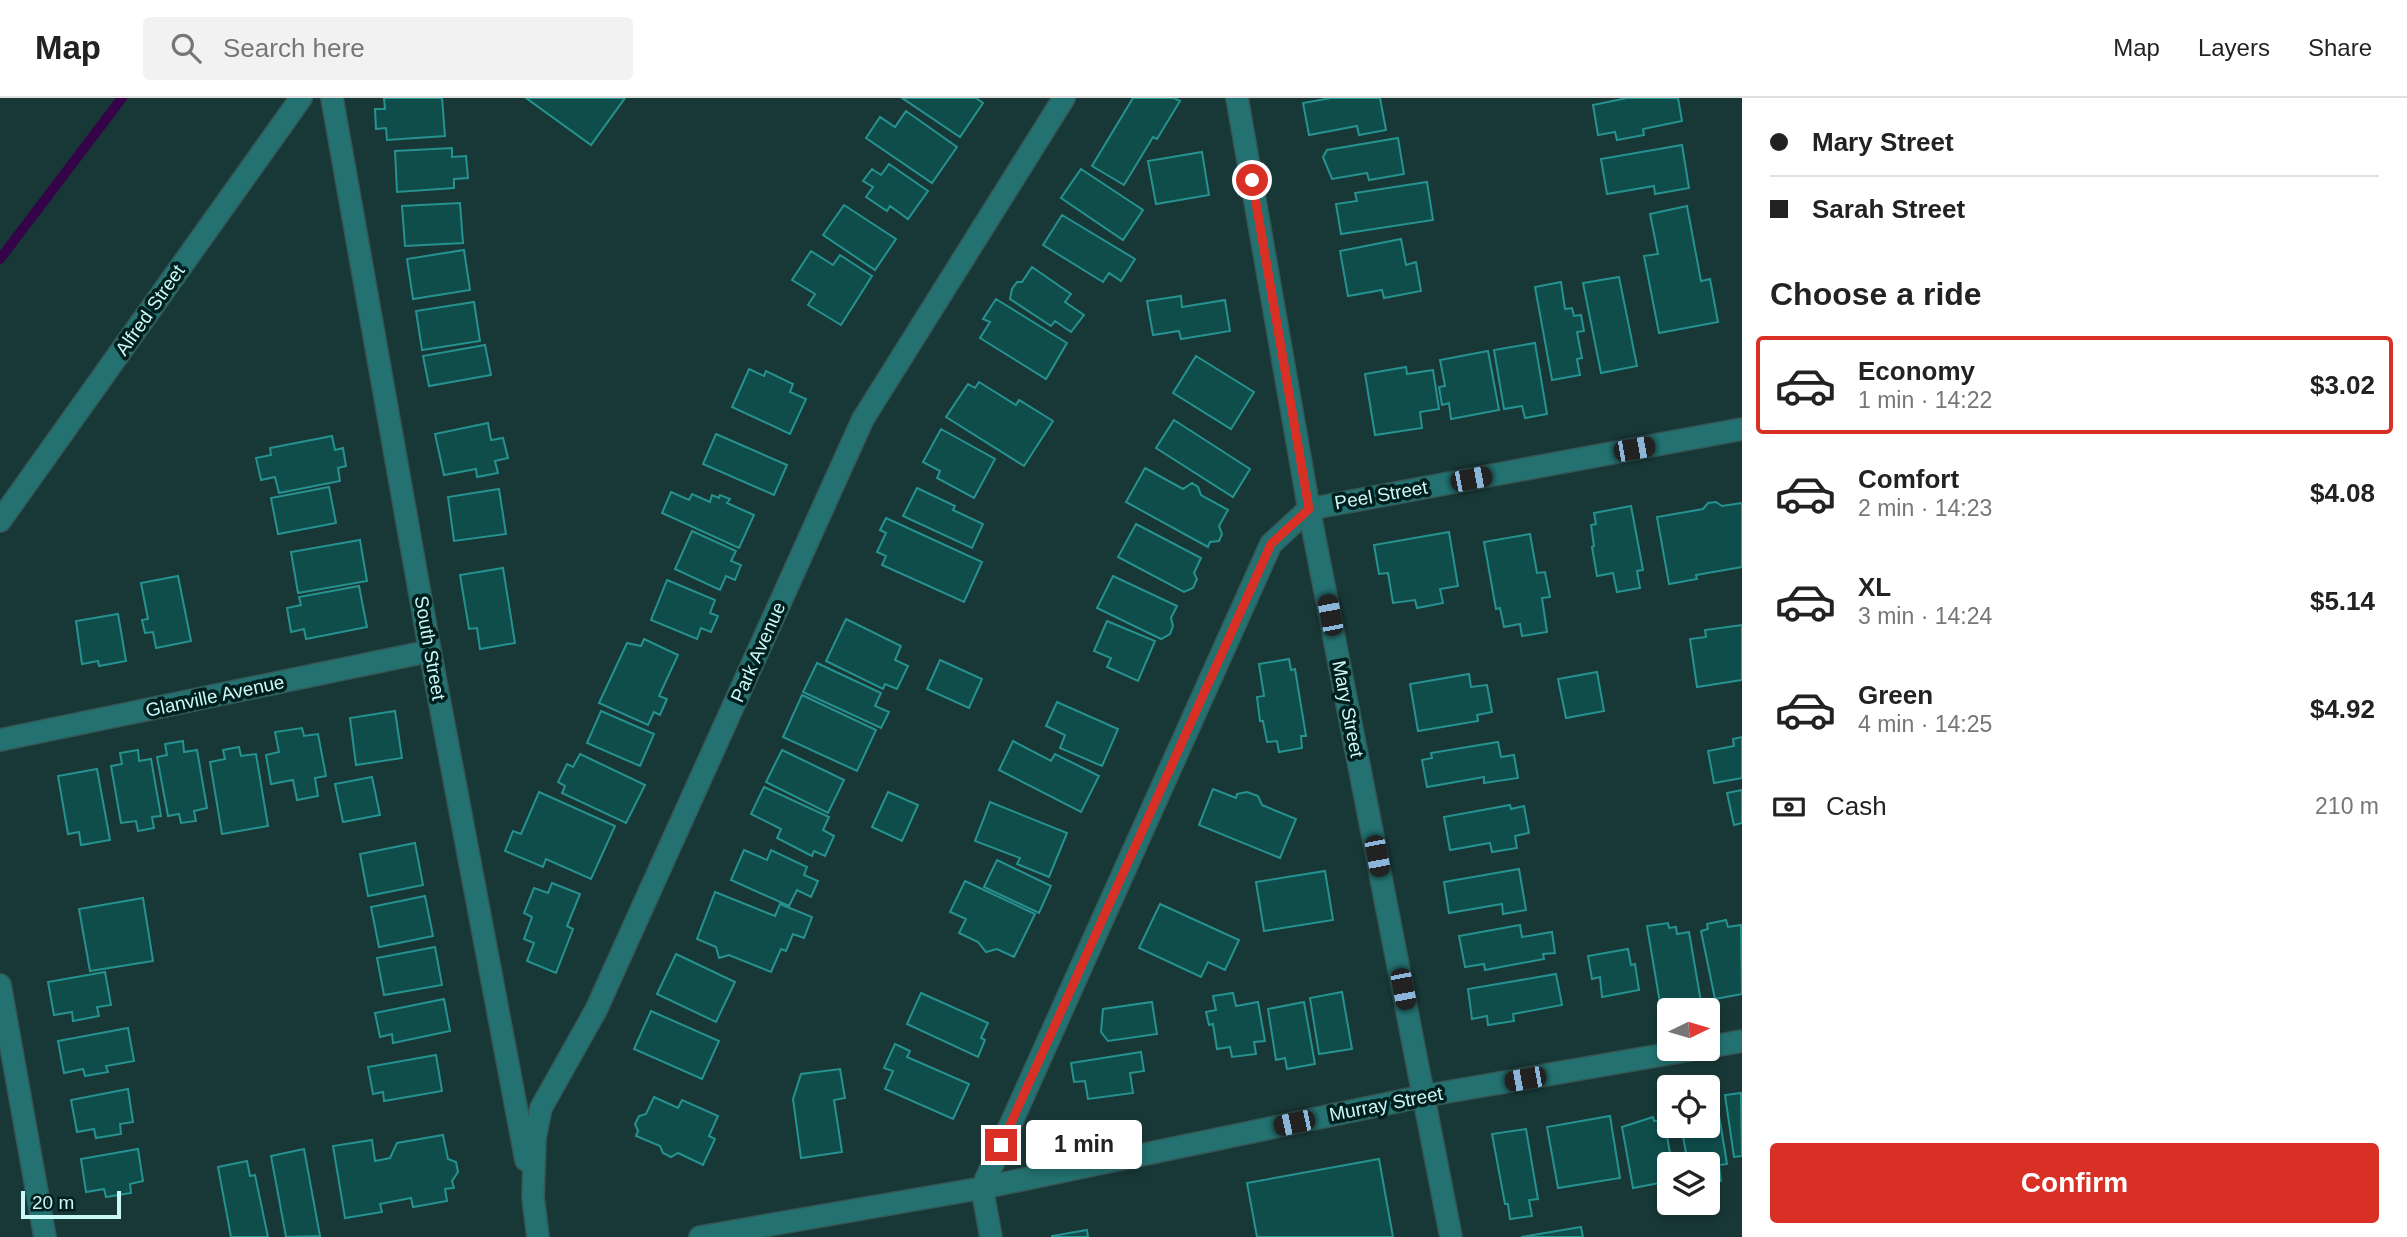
<!DOCTYPE html>
<meta charset="utf-8">
<style>
:root{--surface:#fff;--page:#f2f2f2;--text:#222;--muted:#767676;--line:#e0e0e0;--accent:#d93025}
body{margin:0;font-family:Helvetica,sans-serif;background:var(--page);color:var(--text);height:100vh;display:flex;flex-direction:column;font-size:26px;white-space:nowrap}
*{box-sizing:border-box;margin:0}
p{font-size:23px;color:var(--muted)}
.icon{flex:none;width:38px;height:38px;fill:none;stroke:currentColor;stroke-width:2;stroke-linecap:round;stroke-linejoin:round}
.map{position:relative;flex:1;overflow:hidden}
.sheet{display:flex;flex-direction:column;background:var(--surface);width:665px}
.sheet>*{flex:none}
.top-card{display:grid;align-content:center;height:154px;padding:0 28px;background:var(--surface)}
.needle{width:46px;rotate:85deg}
.fabs{position:absolute;left:1657px;top:900px;display:grid;gap:14px}
.fabs a{display:grid;place-items:center;width:63px;height:63px;border-radius:7px;background:var(--surface);box-shadow:0 4px 10px #0003;font-size:35px}
.scale{position:absolute;left:21px;bottom:18px;width:100px;box-sizing:border-box;padding-left:7px;border:4px solid #caf8f6;border-top:0;font-size:19px;line-height:24px;white-space:nowrap;color:#caf8f6;-webkit-text-stroke:5px #001f1e;paint-order:stroke}
.end{position:absolute;width:32px;height:32px;margin:-16px;border:9px solid #d93025;background:#fff;box-shadow:0 0 0 4px #fff}
.from{border-radius:50%}
.bubble{position:absolute;height:49px;border-radius:7px;background:var(--surface);box-shadow:0 4px 10px #0003;font-size:23px;font-weight:700;line-height:49px;text-align:center}
.car{position:absolute;width:21px;height:42px;margin:-21px -10px;border-radius:9px;box-shadow:0 0 5px 2px #0007;background:linear-gradient(#222 24%,#8ab4d8 0 40%,#222 0 76%,#8ab4d8 0 86%,#222 0)}
.top-card b{display:flex;align-items:center;gap:24px;height:66px;font-size:26px}
.top-card b+b{border-top:2px solid var(--line)}
.top-card i{width:18px;height:18px;background:var(--text)}
ul{padding:0;list-style:none}
li{display:flex;align-items:center;gap:21px;height:98px;margin:0 14px 10px;padding:0 14px;border:4px solid transparent;border-radius:7px}
li div{flex:1}
li b{display:block;font-size:26px}
li em{font-style:normal;font-weight:700}
li.active{border-color:var(--accent)}
li>.icon{width:63px;height:63px;stroke-width:1.5}
h2{padding:0 28px;font-size:32px;line-height:84px}
.pay{display:flex;align-items:center;gap:18px;height:77px;padding:0 28px;font-size:26px}
.pay p{margin-inline-start:auto}
.cta{display:flex;gap:14px;margin-top:auto;padding:14px 28px}
.cta a{flex:1;height:80px;border-radius:7px;background:var(--accent);color:#fff;font-size:28px;font-weight:700;line-height:80px;text-align:center}
header{display:flex;align-items:center;gap:42px;box-sizing:border-box;height:98px;padding:0 35px;background:var(--surface);border-bottom:2px solid var(--line)}
header strong{font-size:33px}
nav{display:flex;gap:38px;margin-inline-start:auto;font-size:24px}
.search{width:490px;height:63px;background:var(--page);display:flex;align-items:center;gap:18px;box-sizing:border-box;padding:0 24px;border-radius:7px;color:var(--muted);font-size:26px}
main{display:flex;flex:1;min-height:0}
.map>svg:first-child{display:block}
.lines{fill:none;stroke-linecap:round;stroke-linejoin:round}
.stream{stroke:#340348;stroke-width:10}
.building{fill:#0f4d4b;stroke:#269290;stroke-width:2}
.minor-casing{stroke:#355756;stroke-width:24}
.minor{stroke:#237271;stroke-width:21}
.route{stroke:#d93025;stroke-width:9}
.labels{text-anchor:middle;dominant-baseline:central;stroke-width:7;stroke-linejoin:round;paint-order:stroke}
.street-label{font-size:19px;fill:#caf8f6;stroke:#001f1e}
</style>
<header>
<strong>Map</strong>
<div class="search"><svg class="icon" aria-label="search" viewBox="0 0 24 24"><circle cx="10" cy="10" r="6"/><path d="M15 15l6 6"/></svg>Search here</div>
<nav><a>Map</a><a>Layers</a><a>Share</a></nav>
</header>
<main>
<div class="map">
<svg width="1742" height="1139" viewBox="0 0 1742 1139">
<rect width="100%" height="100%" fill="#183837"/>
<g class="lines">
<path class="stream" d="M0 161 122 0"/>
</g>
<path class="building" d="M384 0H442L445 38 387 42 386 30 376 31 375 11H385Z
M526 0H625L591 47Z
M902 0H976L983 5 960 39Z
M1133 0H1174L1180 3 1157 41 1153 39 1124 87 1092 68Z
M1331 0H1380L1386 32 1359 37 1357 28 1309 37 1303 5Z
M1627 0H1678L1682 23 1643 31 1644 37 1617 42 1615 34 1598 37 1593 7Z
M906 13 957 49 932 85 866 40 880 19 895 29Z
M1398 40 1404 76 1369 82 1367 75 1332 81 1323 59 1327 52Z
M1682 47 1689 90 1655 96 1654 88 1607 96 1601 61Z
M452 50V59L466 58 468 80 454 81V90L397 94 395 53Z
M1202 54 1209 97 1156 106 1148 63Z
M889 66 928 93 908 121 890 108 887 113 866 99 873 89 863 83 872 71 881 77Z
M1081 71 1143 112 1123 142 1061 100Z
M1427 84 1433 122 1341 136 1336 106 1357 103 1355 95Z
M460 105 463 145 405 148 402 108Z
M844 107 896 141 875 172 823 137Z
M1687 108 1701 183 1710 181 1718 224 1659 235 1644 158 1658 156 1650 116Z
M1062 117 1135 161 1121 183 1109 175 1103 184 1043 147Z
M1401 141 1406 167 1416 164 1421 193 1384 200 1382 192 1348 198 1340 153Z
M464 152 470 192 413 201 407 161Z
M811 153 833 167 840 157 872 178 841 227 808 207 815 196 792 182Z
M1032 169 1071 196 1065 204 1084 217 1071 234 1055 223 1051 228 1010 201 1012 191 1017 184H1022Z
M1619 179 1637 268 1601 275 1583 185Z
M1561 184 1565 211 1572 210 1574 218 1581 217 1584 233 1577 234 1582 260 1577 261 1580 277 1552 282 1535 189Z
M1181 198 1182 209 1225 202 1230 233 1181 241 1179 233 1153 237 1147 203Z
M996 201 1067 245 1046 281 980 240 990 224 983 221Z
M474 204 480 243 422 252 416 213Z
M1535 245 1547 316 1525 320 1522 308 1504 311 1494 252Z
M485 247 491 277 429 288 423 258Z
M1488 253 1499 312 1451 321 1449 305 1442 307 1439 289 1445 288 1440 262Z
M1196 258 1254 294 1231 331 1173 295Z
M1406 269 1407 276 1433 272 1439 311 1420 314 1422 330 1375 337 1365 276Z
M749 271 764 278 766 273 793 286 790 294 806 301 790 336 732 309Z
M979 284 1016 307 1019 302 1053 323 1024 368 946 319 968 286 975 290Z
M1174 322 1250 371 1233 399 1156 350Z
M488 325 491 342 503 340 508 360 495 363 498 375 477 379 476 371 444 377 435 336Z
M941 331 995 361 974 400 937 380 940 373 923 364Z
M716 336 787 367 774 397 703 366Z
M332 338 335 352 343 350 346 368 338 370 340 383 279 395 275 379 261 382 256 360 271 357 270 350Z
M1145 370 1183 391 1192 385 1198 389 1201 397 1228 412 1219 428 1222 436 1219 443 1210 444 1208 449 1126 404Z
M329 389 336 425 278 436 271 400Z
M917 390 955 408 953 412 983 426 972 450 903 418Z
M499 391 506 436 454 443 448 399Z
M671 394 689 402 692 396 710 404 712 397 719 400 720 397 730 401 727 405 754 417 739 450 662 415Z
M1716 404 1722 408 1742 405V469L1696 477 1697 481 1669 486 1657 419 1703 411 1708 405Z
M1631 408 1643 472 1637 473 1640 490 1617 494 1613 475 1597 478 1592 449 1594 448 1591 427 1596 426 1594 415Z
M886 420 982 464 964 504 882 467 886 458 877 454 886 435 880 432Z
M1136 426 1201 460 1194 475 1197 481 1193 490 1184 494 1118 459Z
M692 433 736 453 731 463 741 467 735 482 726 478 720 492 675 471Z
M1449 434 1458 488 1440 491 1443 505 1417 510 1415 502 1393 505 1388 475 1379 476 1374 447Z
M1530 436 1537 475 1545 474 1550 499 1542 500 1547 534 1522 538 1520 526 1504 529 1500 510 1496 511 1484 444Z
M360 442 367 483 298 495 291 454Z
M503 470 515 545 480 551 477 530 469 531 460 477Z
M178 478 191 543 156 550 153 534 145 535 142 522 148 521 141 485Z
M1113 478 1177 508 1171 520 1173 528 1170 536 1161 541 1097 510Z
M667 482 715 502 710 515 718 518 711 534 701 530 697 541 651 522Z
M359 488 367 529 306 541 304 531 291 534 287 510 301 507 299 499Z
M118 516 126 563 99 568 98 563 82 566 76 523Z
M846 521 901 548 895 562 908 568 897 591 885 586 883 591 826 563Z
M1107 523 1155 543 1138 583 1107 569 1111 560 1094 553Z
M1742 527V582L1697 589 1690 541 1706 539 1705 532Z
M644 541 678 557 659 598 667 601 660 617 654 614 648 627 599 605 627 545 641 548Z
M1289 561 1291 572 1295 571 1306 638H1301L1302 650 1279 654 1277 643 1267 644 1263 623H1260L1257 599 1264 598 1259 566Z
M940 562 982 581 969 610 927 591Z
M817 565 881 595 875 608 889 614 881 630 803 594Z
M1597 574 1604 613 1566 620 1558 581Z
M1469 576 1471 589 1487 587 1492 614 1477 617 1478 623 1418 633 1410 586Z
M802 597 876 632 857 673 783 639Z
M1057 604 1118 631 1102 668 1060 650 1065 637 1046 628Z
M395 613 402 660 356 667 350 620Z
M601 613 654 636 640 668 587 645Z
M302 630 304 638 318 636 326 678 315 680 318 698 297 702 293 682 271 686 266 657 279 654 275 634Z
M1742 639V680L1714 685 1708 653 1734 648 1733 641Z
M183 643 184 654 197 652 207 710 194 713 196 723 181 725 179 716 168 718 157 659 167 657 165 646Z
M1013 643 1051 663 1055 656 1099 678 1081 714 999 672Z
M1498 644 1501 659 1514 657 1518 680 1484 685V679L1427 689 1422 662 1432 660 1431 655Z
M239 649 241 658 256 656 268 728 222 736 210 664 225 661 223 652Z
M138 652 139 663 151 661 161 718 152 719 154 730 138 733 136 723 121 725 111 668 122 666 120 655Z
M782 652 844 682 828 715 766 684Z
M580 656 645 687 626 725 562 695 565 688 558 684 567 666 573 669Z
M97 671 110 742 81 747 79 734 68 736 58 678Z
M372 679 380 717 343 724 335 686Z
M764 689 829 719 823 732 834 738 825 758 814 753 812 758 777 740 781 731 751 716Z
M1213 691 1236 700 1237 696 1247 694 1258 698 1262 707 1296 721 1280 760 1199 727Z
M1742 692V725L1734 727 1727 695Z
M539 694 615 728 591 781 546 761 543 769 505 753 513 733 521 736Z
M888 694 918 707 902 743 872 729Z
M990 704 1067 735 1049 779 1017 766 1020 760 975 743Z
M1510 707 1511 711 1524 708 1529 735 1515 738 1517 750 1492 754 1490 745 1450 752 1444 719Z
M415 745 423 787 368 798 360 756Z
M744 752 767 762 771 752 807 769 804 777 818 783 811 799 797 792 789 808 731 782Z
M997 762 1051 788 1039 815 984 789Z
M1519 771 1526 812 1503 816 1502 806 1449 815 1444 784Z
M1325 773 1333 822 1264 833 1256 784Z
M965 783 1035 816 1014 859 997 851 986 854 978 844 959 835 966 821 950 814Z
M552 785 580 796 567 828 573 831 556 875 527 863 534 845 524 841 532 819 524 815 534 790 548 795Z
M715 794 775 818 780 806 812 819 804 840 793 836 786 853 781 851 771 874 729 857 719 860 716 849 697 841Z
M425 798 433 838 379 849 371 809Z
M143 800 153 863 90 873 79 811Z
M1160 806 1239 842 1225 872 1208 864 1201 879 1139 850Z
M1726 822 1728 829 1741 827 1742 896 1715 901 1701 833 1708 831 1707 826Z
M1668 825 1669 830 1676 829 1677 836 1689 834 1701 904 1661 911 1647 828Z
M1520 827 1522 839 1552 834 1555 855 1543 856 1544 861 1485 872 1484 866 1465 869 1459 838Z
M435 849 442 887 384 897 377 860Z
M1628 851 1631 867 1635 866 1639 892 1602 899 1600 879 1592 881 1588 858Z
M676 856 735 884 716 924 657 896Z
M105 874 111 907 97 909 99 918 73 923 72 914 54 917 48 884Z
M1556 876 1562 907 1513 916 1514 923 1488 927 1487 918 1472 921 1468 891Z
M1342 894 1352 951 1319 956 1310 900Z
M921 895 988 925 981 940 985 942 978 959 907 926Z
M1233 895 1236 908 1258 904 1265 943 1254 944 1256 956 1232 959 1230 949 1217 951 1213 926 1209 927 1206 914 1216 912 1213 898Z
M444 901 450 933 393 945 392 936 380 939 375 915Z
M1152 904 1157 936 1108 943 1101 934 1103 911Z
M1304 904 1315 966 1287 971 1285 960 1276 962 1268 911Z
M651 913 719 943 702 981 634 951Z
M128 930 134 963 106 968 108 974 85 978 83 971 64 975 58 943Z
M895 946 910 953 907 959 969 986 953 1021 885 991 893 973 884 970Z
M1141 954 1144 973 1130 975 1133 995 1088 1001 1085 983 1074 984 1071 965Z
M436 957 442 993 384 1003 383 994 373 996 368 969Z
M840 971 845 1000 834 1002 842 1054 801 1060 793 1001 801 976Z
M128 991 133 1024 120 1026 121 1036 96 1040 94 1031 77 1034 71 1002Z
M1741 995 1742 1058 1734 1059 1725 997Z
M654 999 678 1010 682 1002 718 1018 709 1038 715 1041 703 1067 678 1055 671 1059 663 1055 660 1048 636 1038 638 1033 635 1026 639 1018 646 1016Z
M1716 999 1727 1066 1719 1067 1721 1083 1708 1085V1066H1688L1681 1027H1708V1000Z
M1610 1018 1620 1080 1558 1090 1547 1029Z
M1653 1019 1654 1023 1664 1022 1672 1066H1670V1083L1633 1090 1622 1029Z
M1526 1031 1538 1101 1529 1102 1532 1118 1510 1121 1508 1106H1505L1492 1036Z
M443 1037 448 1061 456 1064 458 1074 452 1083 454 1090 445 1091 447 1103 413 1109 411 1100 380 1106 382 1114 345 1120 333 1048 372 1042 375 1063 390 1060 397 1045Z
M138 1051 143 1083 130 1086 131 1095 106 1099 104 1091 86 1094 81 1061Z
M304 1051 320 1138 286 1139 271 1058Z
M1379 1061 1393 1139H1257L1247 1085Z
M247 1063 250 1078 255 1077 268 1139H231L218 1069Z
M1581 1129 1583 1139H1521Z
M1087 1132 1088 1139H1052V1138Z"/>
<g class="lines">
<defs>
<path id="minor" d="M332 0 430 553 526 1062
M1237 0 1309 411 1451 1139
M0 423 301 0
M0 642 430 553
M0 887 45 1139
M1708 949 1742 943
M538 1139 533 1099 535 1040 541 1010 596 912 863 321 1064 0
M700 1139 982 1090 1424 998 1702 950
M991 1139 982 1090 1271 446 1309 411 1742 331"/>
</defs>
<use href="#minor" class="minor-casing"/>
<use href="#minor" class="minor"/>
</g>
<g class="lines">
<path class="route" d="M1001 1047 1271 446 1309 411 1252 82"/>
</g>
<g class="labels">
<g class="street-label">
<text transform="translate(150 212) rotate(-55)">Alfred Street</text>
<text transform="translate(1381 397) rotate(-10)">Peel Street</text>
<text transform="translate(430 550) rotate(80)">South Street</text>
<text transform="translate(758 554) rotate(-66)">Park Avenue</text>
<text transform="translate(215 598) rotate(-12)">Glanville Avenue</text>
<text transform="translate(1348 611) rotate(79)">Mary Street</text>
<text transform="translate(1386 1006) rotate(-11)">Murray Street</text>
</g>
</g>
</svg>
<div class="fabs">
<a><svg class="needle" viewBox="-14 -14 28 28"><path d="M0-13l5 13h-10z" fill="#e53935"/><path d="M0 13l5-13h-10z" fill="#767676"/></svg></a>
<a><svg class="icon" aria-label="locate" viewBox="0 0 24 24"><circle cx="12" cy="12" r="6"/><path d="M12 2v4M12 18v4M2 12h4M18 12h4"/></svg></a>
<a><svg class="icon" aria-label="layers" viewBox="0 0 24 24"><path d="M12 4l9 5-9 5-9-5zM3 14l9 5 9-5"/></svg></a>
</div>
<div class="scale">20 m</div>
<i class="end from" style="left:1252px;top:82px"></i>
<i class="end" style="left:1001px;top:1047px"></i>
<div class="bubble" style="left:1026px;top:1022px;width:116px">1 min</div>
<i class="car" style="left:1634px;top:351px;rotate:80deg"></i>
<i class="car" style="left:1471px;top:381px;rotate:79deg"></i>
<i class="car" style="left:1330px;top:517px;rotate:349deg"></i>
<i class="car" style="left:1377px;top:758px;rotate:169deg"></i>
<i class="car" style="left:1403px;top:891px;rotate:169deg"></i>
<i class="car" style="left:1525px;top:981px;rotate:260deg"></i>
<i class="car" style="left:1294px;top:1025px;rotate:258deg"></i>
</div>
<section class="sheet">
<div class="top-card">
<b><i class="from"></i>Mary Street</b>
<b><i></i>Sarah Street</b>
</div>
<h2>Choose a ride</h2>
<ul>
<li class="active"><svg class="icon" aria-label="car" viewBox="0 0 24 24"><path d="M5 17H2v-5l4-1 3-4h7l3 4 3 1v5h-3M9 17h6M6 11h13"/><circle cx="7" cy="17" r="2"/><circle cx="17" cy="17" r="2"/></svg><div><b>Economy</b><p>1 min · 14:22</p></div><em>$3.02</em></li>
<li><svg class="icon" aria-label="car" viewBox="0 0 24 24"><path d="M5 17H2v-5l4-1 3-4h7l3 4 3 1v5h-3M9 17h6M6 11h13"/><circle cx="7" cy="17" r="2"/><circle cx="17" cy="17" r="2"/></svg><div><b>Comfort</b><p>2 min · 14:23</p></div><em>$4.08</em></li>
<li><svg class="icon" aria-label="car" viewBox="0 0 24 24"><path d="M5 17H2v-5l4-1 3-4h7l3 4 3 1v5h-3M9 17h6M6 11h13"/><circle cx="7" cy="17" r="2"/><circle cx="17" cy="17" r="2"/></svg><div><b>XL</b><p>3 min · 14:24</p></div><em>$5.14</em></li>
<li><svg class="icon" aria-label="car" viewBox="0 0 24 24"><path d="M5 17H2v-5l4-1 3-4h7l3 4 3 1v5h-3M9 17h6M6 11h13"/><circle cx="7" cy="17" r="2"/><circle cx="17" cy="17" r="2"/></svg><div><b>Green</b><p>4 min · 14:25</p></div><em>$4.92</em></li>
</ul>
<div class="pay"><svg class="icon" aria-label="cash" viewBox="0 0 24 24"><path d="M3 7h18v10H3z"/><circle cx="12" cy="12" r="2"/></svg>Cash<p>210 m</p></div>
<div class="cta"><a>Confirm</a></div>
</section>
</main>
